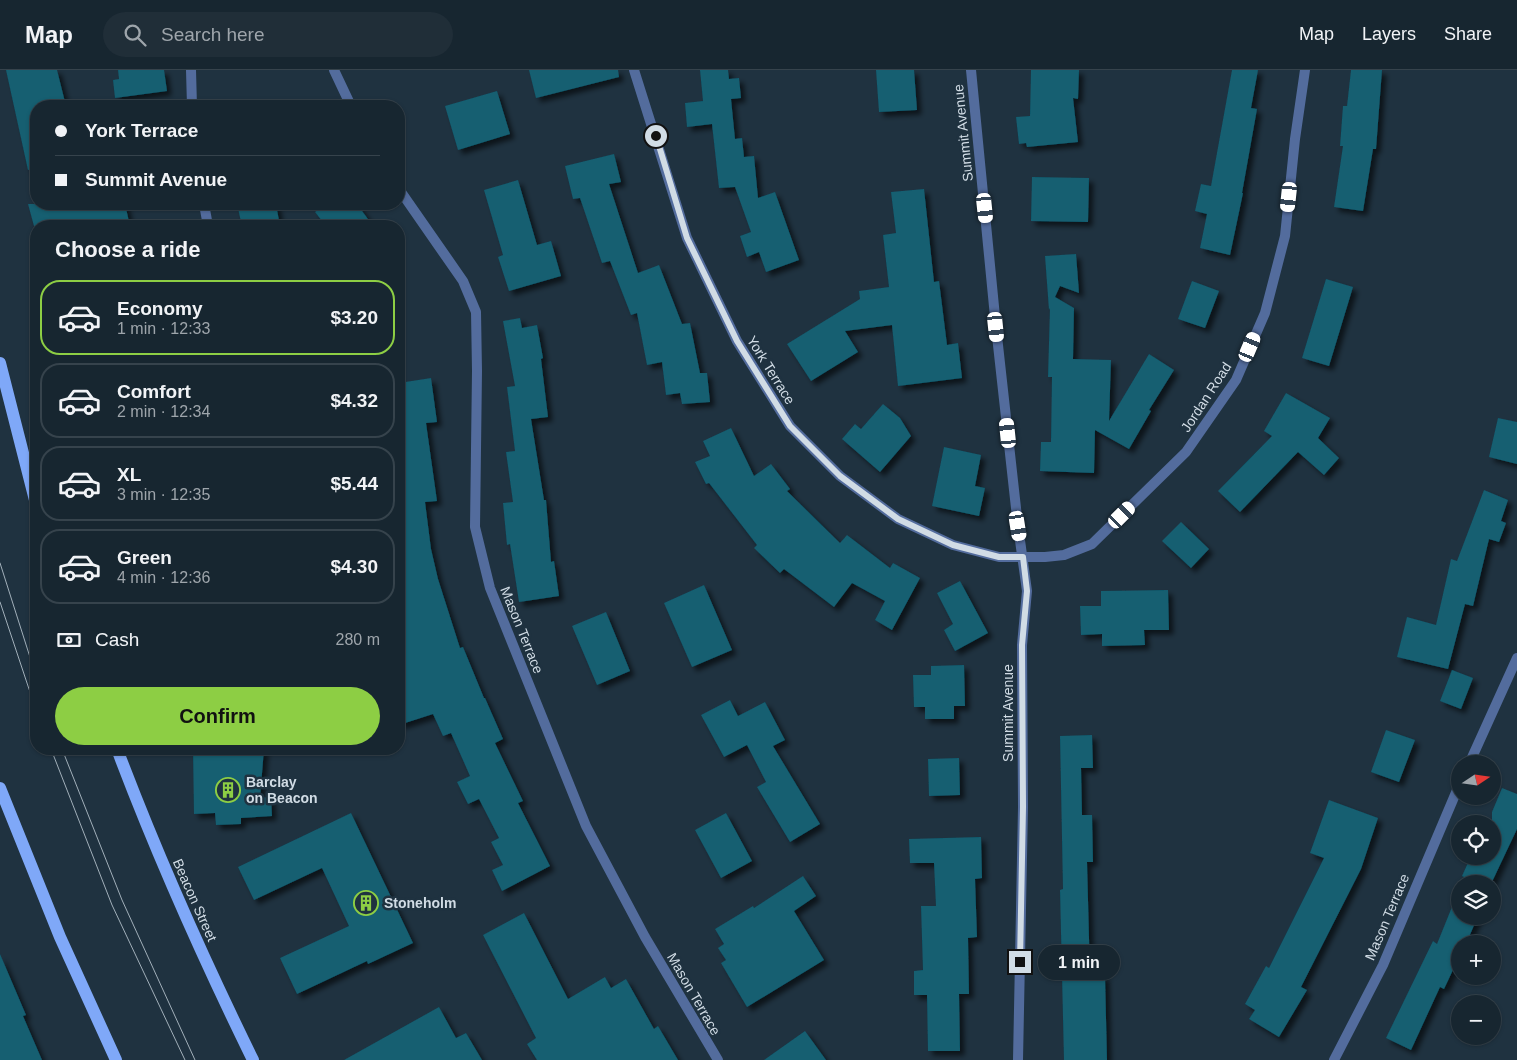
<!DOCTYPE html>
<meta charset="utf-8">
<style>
:root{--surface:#172630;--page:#202e38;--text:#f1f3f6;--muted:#9ea5ab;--line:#36434c;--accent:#8dce44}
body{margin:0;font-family:Helvetica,sans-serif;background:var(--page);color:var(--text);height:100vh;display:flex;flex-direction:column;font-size:19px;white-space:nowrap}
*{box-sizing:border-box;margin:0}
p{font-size:16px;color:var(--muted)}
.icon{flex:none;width:28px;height:28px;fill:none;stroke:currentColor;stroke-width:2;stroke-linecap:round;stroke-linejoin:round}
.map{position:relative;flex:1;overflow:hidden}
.drawer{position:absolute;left:30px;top:150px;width:375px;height:535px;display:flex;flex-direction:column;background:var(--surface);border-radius:20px;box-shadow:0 1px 4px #0004,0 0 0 1px var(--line)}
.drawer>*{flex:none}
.hud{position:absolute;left:30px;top:30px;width:375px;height:110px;border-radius:20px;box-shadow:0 1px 4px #0004,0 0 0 1px var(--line);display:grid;align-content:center;height:110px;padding:0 25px;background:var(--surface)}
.needle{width:32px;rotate:77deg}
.buttons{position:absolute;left:1451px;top:685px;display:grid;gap:10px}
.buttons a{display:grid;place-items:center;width:50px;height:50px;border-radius:50%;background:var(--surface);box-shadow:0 1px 4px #0004,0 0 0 1px var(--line);font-size:25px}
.end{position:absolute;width:22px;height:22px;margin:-11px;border:6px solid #d1dce5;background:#111;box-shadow:0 0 0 2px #111}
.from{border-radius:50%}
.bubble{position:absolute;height:35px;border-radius:18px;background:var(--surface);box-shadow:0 1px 4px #0004,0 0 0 1px var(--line);font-size:16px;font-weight:600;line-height:35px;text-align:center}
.car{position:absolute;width:15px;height:30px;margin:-15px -8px;border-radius:6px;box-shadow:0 0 4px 1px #0007;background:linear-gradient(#fff 24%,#345 0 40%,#fff 0 76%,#345 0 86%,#fff 0)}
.hud b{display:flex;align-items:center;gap:18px;height:48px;font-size:19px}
.hud b+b{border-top:1px solid var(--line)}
.hud i{width:12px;height:12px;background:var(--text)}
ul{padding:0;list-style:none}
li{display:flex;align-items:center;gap:15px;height:75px;margin:0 10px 8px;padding:0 15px;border:2px solid var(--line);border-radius:20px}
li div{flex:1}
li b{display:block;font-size:19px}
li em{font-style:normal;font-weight:600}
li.current{border-color:var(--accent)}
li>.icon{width:45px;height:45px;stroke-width:1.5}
h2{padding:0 25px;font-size:22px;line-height:60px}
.pay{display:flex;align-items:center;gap:12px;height:55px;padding:0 25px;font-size:19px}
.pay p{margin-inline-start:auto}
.button{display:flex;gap:10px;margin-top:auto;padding:10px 25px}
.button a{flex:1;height:58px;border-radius:30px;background:var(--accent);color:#111;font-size:20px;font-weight:600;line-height:58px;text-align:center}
header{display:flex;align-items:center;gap:30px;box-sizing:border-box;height:70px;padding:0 25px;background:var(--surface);border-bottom:1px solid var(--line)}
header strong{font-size:24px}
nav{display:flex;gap:28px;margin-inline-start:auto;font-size:18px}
.search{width:350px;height:45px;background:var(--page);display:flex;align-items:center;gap:12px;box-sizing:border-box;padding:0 18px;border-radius:28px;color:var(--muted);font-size:19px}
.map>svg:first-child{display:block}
.building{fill:#135e71;filter:url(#shadow)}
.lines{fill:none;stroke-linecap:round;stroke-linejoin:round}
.minor{stroke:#536c9d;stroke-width:10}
.tertiary{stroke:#536c9d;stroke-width:10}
.primary{stroke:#7fa8f8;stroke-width:12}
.tram{stroke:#a2b0ba;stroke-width:1}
.route{stroke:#d1dce5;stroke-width:6}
.labels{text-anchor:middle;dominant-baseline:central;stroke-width:5;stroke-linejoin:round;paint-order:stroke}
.street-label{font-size:14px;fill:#d1dce5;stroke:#1f3240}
.poi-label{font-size:14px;font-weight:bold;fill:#d1dce5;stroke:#1f3240;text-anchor:start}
</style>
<header>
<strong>Map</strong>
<div class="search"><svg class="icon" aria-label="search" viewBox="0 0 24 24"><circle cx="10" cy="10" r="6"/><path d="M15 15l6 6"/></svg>Search here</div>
<nav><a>Map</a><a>Layers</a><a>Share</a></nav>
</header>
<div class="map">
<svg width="1517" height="990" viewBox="0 0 1517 990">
<defs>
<filter id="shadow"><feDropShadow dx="4.5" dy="4.5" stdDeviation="2.5" flood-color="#0009"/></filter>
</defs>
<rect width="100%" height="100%" fill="#1f3240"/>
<path class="building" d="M6 0H57L66 36H36V99L28 100Z
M118 0H164L167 21 115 28 113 10 119 9Z
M529 0H618L619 7 536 28Z
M700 0H728L729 9 739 8 741 28 731 29 735 69 742 68 744 87 754 86 758 128 775 122 799 190 766 202 759 182 747 187 740 166 751 162 735 117 719 118 712 54 687 57 685 33 703 31Z
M876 0H914L917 40 879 42Z
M1031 0H1079L1078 29 1073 28 1078 72 1027 77 1026 73 1019 74 1016 47 1030 46Z
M1232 0H1258L1251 38 1257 39 1242 123H1243L1230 185 1200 178 1207 144 1195 141 1201 114 1211 116Z
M1351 0H1382L1376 79H1373L1363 141 1334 137 1343 76H1340L1343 36H1347Z
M497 21 510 64 458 80 445 36Z
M614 84 621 112 609 114 638 203 659 195 682 254 690 253 700 303H707L710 332 682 334 680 323 666 325 662 292 647 295 637 243 631 245 610 191 602 193 580 128 573 129 565 96Z
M1032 107 1089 108 1088 152 1031 151Z
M518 110 537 175 551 171 561 206 509 221 498 187 503 185 484 120Z
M924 119 934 212 939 211 947 275 958 273 962 308 898 316 892 255 845 261 858 282 811 311 787 274 860 229 859 221 889 217 883 165 896 163 891 122Z
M28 134H125L130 156H34Z
M237 134H276L280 156H242Z
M326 134H357L373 156H326L315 142Z
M1076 184 1079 223 1060 216 1055 227 1074 238 1073 289 1111 290 1109 351 1149 284 1174 300 1149 340 1151 341 1129 379 1095 360 1094 403 1040 401 1041 372H1051L1052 307H1048L1050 238 1049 240 1045 186Z
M1326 209 1353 217 1329 296 1302 288Z
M1192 211 1219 221 1205 258 1178 249Z
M520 248 522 258 537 255 543 288 541 289 548 347 531 349 544 430H546L551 492 554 491 559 526 519 532 510 474 507 475 503 433 513 432 506 382 515 381 507 317 515 316 503 251Z
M431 308 437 352 426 353 437 431 425 432 431 479 438 509 460 578 463 577 484 628H485L503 669 495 673 523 731 518 733 550 796 502 821 492 800 503 795 491 772 499 768 479 729 468 734 457 712 470 706 451 663 443 666 433 644 399 655V313Z
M1286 323 1330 348 1318 368 1339 388 1324 405 1298 382 1240 442 1218 421 1272 366 1264 361Z
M883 334 900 348 911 366 880 402 842 369 855 354 861 359Z
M1498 348 1517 352V394L1489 387Z
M731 358 754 406 771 394 790 419 787 421 840 473 847 465 890 498 893 493 920 508 892 560 875 550 885 531 852 513 834 537 784 499 780 503 754 478 757 475 709 413 706 414 695 392 710 386 703 371Z
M944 377 981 385 975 416 985 418 979 446 932 436Z
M1484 420 1508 430 1501 451 1506 453 1499 472 1489 469 1473 536 1465 534 1448 599 1397 587 1407 547 1436 555 1451 489 1457 491Z
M1181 452 1209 479 1191 498 1162 471Z
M960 511 988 563 955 581 944 560 953 554 937 523Z
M704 515 732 580 692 597 664 533Z
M1168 520 1169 560H1144L1145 575 1102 576V564L1081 565 1080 536H1101V521Z
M606 542 630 601 597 615 572 556Z
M964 595 965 636H954V649H925V637H914L913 605H931V596Z
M1452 600 1473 608 1461 639 1440 631Z
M730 630 738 646 765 632 785 670 773 676 820 754 790 772 757 717 766 712 747 675 724 687 701 645Z
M1386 660 1415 670 1399 712 1371 702Z
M1092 665 1093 698H1081L1082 745H1092L1093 792H1087L1090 906H1105L1107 990H1064L1060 820 1063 819 1060 666Z
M193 679H264L260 728 271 727 272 746 241 748V754L216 755 215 743 194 744Z
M959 688 960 725 929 726 928 689Z
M1502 718 1517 724V759L1491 814H1461L1464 807 1462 806 1471 786H1492V742Z
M1329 730 1378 748 1361 799 1301 917 1307 920 1279 967 1249 949 1255 940 1245 934 1266 896 1269 898 1324 788 1310 783Z
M351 743 413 873 368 894 367 891 297 924 280 888 349 856 322 798 254 830 238 797Z
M726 743 752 791 721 808 695 760Z
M981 767 982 808 975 809 977 867 968 868 969 924H959L960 981H928L927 925H914V901L923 900 921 836H936L934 793H910L909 769Z
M803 806 816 826 794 841 824 890 747 937 721 893 726 890 718 878 724 874 715 859 753 836 754 838Z
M1460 817V846H1478L1466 874H1460V885L1444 919 1440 917 1411 980 1386 968 1433 871 1437 874Z
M524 843 568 929 605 907 611 918 626 909 654 959 658 956 678 990H537L527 974 536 968 483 865Z
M0 884 26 945 23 946 42 990H0Z
M439 937 456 968 466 963 482 990H344Z
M805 961 826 990H764Z"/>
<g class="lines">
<path class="minor" d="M191 0 192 36
M334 0 351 36
M634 0 687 168 737 271 790 356 840 406 898 449 953 475 999 487H1045L1064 485 1092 474 1186 382 1236 310 1265 243 1285 166 1295 69 1305 0
M399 119 463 211 476 242 477 301 475 457 490 518 586 756 645 867 718 990
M204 134 208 156
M1469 694 1517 588
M1334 990 1383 895 1460 713"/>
<path class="tertiary" d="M971 0 996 257 1018 456 1027 521 1022 575 1023 737 1018 990"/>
<path class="primary" d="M0 293 36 434
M117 679C157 785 203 888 253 990
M0 718 60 867 116 990"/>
<path class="tram" d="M0 493 36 606
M0 532 36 640
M51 679 112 835 185 990
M62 679 122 830 195 990"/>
</g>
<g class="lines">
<path class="route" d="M656 66 687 168 737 271 790 356 840 406 898 449 953 475 999 487H1023L1027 521 1022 575 1023 737 1020 892"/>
</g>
<defs>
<symbol id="building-ring" viewBox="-11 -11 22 22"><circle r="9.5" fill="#1f3240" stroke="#8dce44" stroke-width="1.5"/><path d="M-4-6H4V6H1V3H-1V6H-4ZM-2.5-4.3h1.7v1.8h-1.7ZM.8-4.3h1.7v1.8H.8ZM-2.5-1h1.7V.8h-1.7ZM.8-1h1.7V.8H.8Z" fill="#8dce44"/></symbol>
</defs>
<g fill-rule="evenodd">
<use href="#building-ring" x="214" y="706" width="28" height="28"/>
<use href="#building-ring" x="352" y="819" width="28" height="28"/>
</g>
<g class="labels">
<g class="street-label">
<text transform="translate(963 63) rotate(-96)">Summit Avenue</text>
<text transform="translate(771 300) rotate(58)">York Terrace</text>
<text transform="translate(1206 327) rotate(-57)">Jordan Road</text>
<text transform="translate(522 560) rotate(68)">Mason Terrace</text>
<text transform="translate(1008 643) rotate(-90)">Summit Avenue</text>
<text transform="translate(195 830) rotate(66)">Beacon Street</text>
<text transform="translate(1387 847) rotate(-67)">Mason Terrace</text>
<text transform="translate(694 924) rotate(60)">Mason Terrace</text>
</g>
<g class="poi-label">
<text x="246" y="712">Barclay<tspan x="246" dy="16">on Beacon</tspan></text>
<text x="384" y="833">Stoneholm</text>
</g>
</g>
</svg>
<div class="buttons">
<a><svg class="needle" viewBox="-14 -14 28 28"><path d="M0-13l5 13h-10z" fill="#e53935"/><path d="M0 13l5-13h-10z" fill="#9ea5ab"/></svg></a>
<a><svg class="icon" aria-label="locate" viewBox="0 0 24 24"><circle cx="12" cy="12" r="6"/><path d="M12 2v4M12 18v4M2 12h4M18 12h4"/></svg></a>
<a><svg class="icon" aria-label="layers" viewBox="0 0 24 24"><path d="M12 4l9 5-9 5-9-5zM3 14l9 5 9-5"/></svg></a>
<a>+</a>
<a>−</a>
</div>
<i class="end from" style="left:656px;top:66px"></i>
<i class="end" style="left:1020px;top:892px"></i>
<div class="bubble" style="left:1038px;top:875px;width:82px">1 min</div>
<i class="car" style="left:1289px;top:127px;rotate:186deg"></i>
<i class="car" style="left:985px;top:138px;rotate:174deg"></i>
<i class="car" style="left:996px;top:257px;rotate:174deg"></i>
<i class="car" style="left:1250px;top:277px;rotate:23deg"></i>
<i class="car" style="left:1008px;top:363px;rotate:354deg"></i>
<i class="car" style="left:1122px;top:445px;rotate:45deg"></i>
<i class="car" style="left:1018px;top:456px;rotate:171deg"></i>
<div class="hud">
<b><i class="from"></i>York Terrace</b>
<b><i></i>Summit Avenue</b>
</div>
<section class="drawer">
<h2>Choose a ride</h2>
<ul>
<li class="current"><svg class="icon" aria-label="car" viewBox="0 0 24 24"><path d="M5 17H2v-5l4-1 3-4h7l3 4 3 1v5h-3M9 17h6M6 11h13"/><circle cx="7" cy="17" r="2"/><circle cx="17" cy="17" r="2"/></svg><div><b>Economy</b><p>1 min · 12:33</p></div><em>$3.20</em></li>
<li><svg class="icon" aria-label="car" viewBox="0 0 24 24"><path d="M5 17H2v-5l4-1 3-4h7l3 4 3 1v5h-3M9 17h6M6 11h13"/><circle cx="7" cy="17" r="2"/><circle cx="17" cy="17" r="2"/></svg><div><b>Comfort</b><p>2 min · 12:34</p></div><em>$4.32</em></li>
<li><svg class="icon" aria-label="car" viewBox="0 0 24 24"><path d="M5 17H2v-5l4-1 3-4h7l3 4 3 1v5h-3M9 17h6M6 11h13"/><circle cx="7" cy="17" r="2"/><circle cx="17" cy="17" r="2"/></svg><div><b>XL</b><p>3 min · 12:35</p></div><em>$5.44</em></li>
<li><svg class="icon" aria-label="car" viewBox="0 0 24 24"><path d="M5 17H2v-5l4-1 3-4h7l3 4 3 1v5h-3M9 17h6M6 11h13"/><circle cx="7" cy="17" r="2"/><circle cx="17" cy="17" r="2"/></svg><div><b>Green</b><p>4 min · 12:36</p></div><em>$4.30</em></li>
</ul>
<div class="pay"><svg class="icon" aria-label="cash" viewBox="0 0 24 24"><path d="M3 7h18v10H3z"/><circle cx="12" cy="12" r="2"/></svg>Cash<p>280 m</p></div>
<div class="button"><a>Confirm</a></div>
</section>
</div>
